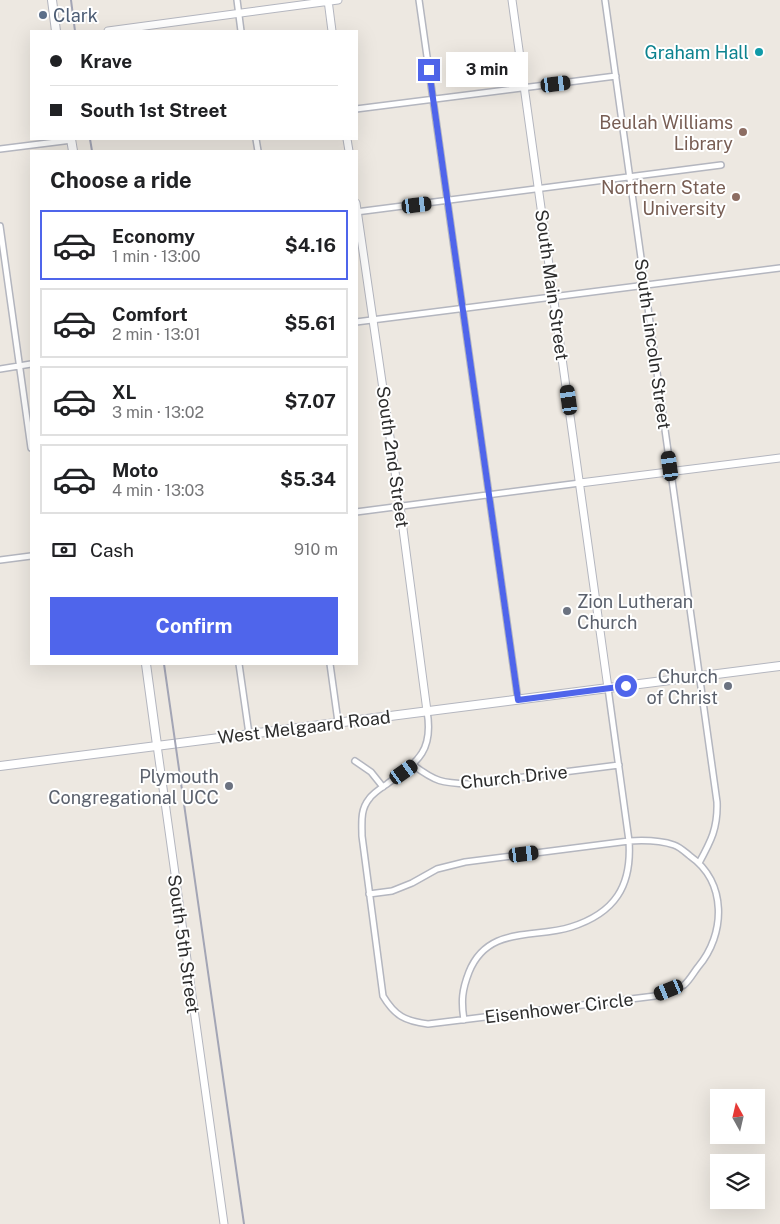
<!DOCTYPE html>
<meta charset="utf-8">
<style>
:root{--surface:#fff;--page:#f2f2f2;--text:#202124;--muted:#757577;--line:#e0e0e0;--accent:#4f65eb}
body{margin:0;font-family:"Public Sans",sans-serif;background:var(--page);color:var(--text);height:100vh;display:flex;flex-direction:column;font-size:19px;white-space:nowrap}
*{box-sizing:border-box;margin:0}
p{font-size:16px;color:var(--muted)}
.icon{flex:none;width:28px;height:28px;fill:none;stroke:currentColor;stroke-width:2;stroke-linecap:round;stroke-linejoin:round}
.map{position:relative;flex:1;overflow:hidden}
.side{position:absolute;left:30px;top:150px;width:328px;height:515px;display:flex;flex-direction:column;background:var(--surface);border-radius:0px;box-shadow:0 5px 20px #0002}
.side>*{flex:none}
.banner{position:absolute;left:30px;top:30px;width:328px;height:110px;border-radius:0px;box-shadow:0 5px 20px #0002;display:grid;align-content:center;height:110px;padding:0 20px;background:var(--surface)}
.needle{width:32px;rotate:352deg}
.buttons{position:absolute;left:710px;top:1089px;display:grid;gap:10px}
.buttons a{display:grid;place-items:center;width:55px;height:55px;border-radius:0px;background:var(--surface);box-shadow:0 5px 20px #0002;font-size:25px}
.end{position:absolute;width:22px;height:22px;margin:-11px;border:6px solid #4f65eb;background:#fff;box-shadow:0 0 0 2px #fff}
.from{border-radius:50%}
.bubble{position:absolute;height:35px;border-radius:0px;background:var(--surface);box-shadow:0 5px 20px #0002;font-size:16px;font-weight:700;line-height:35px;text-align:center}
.car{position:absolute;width:15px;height:30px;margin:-15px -8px;border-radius:6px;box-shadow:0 0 4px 1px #0007;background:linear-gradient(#222 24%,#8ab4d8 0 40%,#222 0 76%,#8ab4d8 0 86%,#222 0)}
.banner b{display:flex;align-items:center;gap:18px;height:48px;font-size:19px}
.banner b+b{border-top:1px solid var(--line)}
.banner i{width:12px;height:12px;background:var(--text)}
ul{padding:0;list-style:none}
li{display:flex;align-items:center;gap:15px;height:70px;margin:0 10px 8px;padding:0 10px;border:2px solid var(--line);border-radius:0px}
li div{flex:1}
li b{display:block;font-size:19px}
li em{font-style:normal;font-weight:700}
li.on{border-color:var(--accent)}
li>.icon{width:45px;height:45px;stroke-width:1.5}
h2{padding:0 20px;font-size:22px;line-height:60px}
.pay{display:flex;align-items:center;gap:12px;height:55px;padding:0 20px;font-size:19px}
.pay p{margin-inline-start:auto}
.action{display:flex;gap:10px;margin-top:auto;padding:10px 20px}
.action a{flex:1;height:58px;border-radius:0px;background:var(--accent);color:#fff;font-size:20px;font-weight:700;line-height:58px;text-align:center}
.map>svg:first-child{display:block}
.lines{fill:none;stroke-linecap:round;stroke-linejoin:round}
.minor-casing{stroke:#b4b6bf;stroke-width:8}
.tertiary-casing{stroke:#b4b6bf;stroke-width:9}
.secondary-casing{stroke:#b4b6bf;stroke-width:10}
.minor{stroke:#fff;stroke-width:5}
.tertiary{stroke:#fff;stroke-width:7}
.secondary{stroke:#fff;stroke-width:8}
.rail{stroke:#a3a5b5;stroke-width:2}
.route{stroke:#4f65eb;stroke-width:6}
.service-dot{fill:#5c6f8a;stroke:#fff;stroke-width:2}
.culture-dot{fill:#0f9aa8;stroke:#fff;stroke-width:2}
.education-dot{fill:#8d6e63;stroke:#fff;stroke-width:2}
.worship-dot{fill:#6b7280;stroke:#fff;stroke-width:2}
.labels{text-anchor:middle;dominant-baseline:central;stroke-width:4;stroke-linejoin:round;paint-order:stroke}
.service-label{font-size:18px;fill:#4e5e75;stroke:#fff;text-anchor:start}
.culture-label{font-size:18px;fill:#0d838f;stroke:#fff;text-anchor:end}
.education-label{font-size:18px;fill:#785e54;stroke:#fff;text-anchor:end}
.street-label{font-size:18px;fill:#2d2d2d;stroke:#fff}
.worship-label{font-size:18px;fill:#5b616d;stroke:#fff;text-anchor:end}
</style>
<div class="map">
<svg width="780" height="1224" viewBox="0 0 780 1224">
<rect width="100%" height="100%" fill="#ede8e1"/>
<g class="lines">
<defs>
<path id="minor" d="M237 0 241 31
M419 0 518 700
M605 0 717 802C718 828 711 841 699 863
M356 109 616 76
M256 139 258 151
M0 149 72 140
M356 212 721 165
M0 226 31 448
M356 322 780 268
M0 369 31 364
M356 512 580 483
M0 560 31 556
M239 664 249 734
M330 664 338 722
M427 711C434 752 417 762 387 784 381 788 373 793 369 799 360 810 362 823 362 836L383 996C395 1016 405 1021 428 1024L655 996C664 993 676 990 684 985 689 981 694 972 698 967 726 934 727 882 690 856 685 852 680 847 674 845 659 840 645 840 629 841L608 688
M355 761 371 772 383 787
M413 765C436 782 442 783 469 784L619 765
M369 894 392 891 412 883 437 869 465 862 629 841C632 886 615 913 571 927 534 939 488 925 469 972 462 990 461 1001 464 1020"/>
<path id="tertiary" d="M328 0 332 31
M512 0 608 688
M108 31 338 0
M347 139 349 151
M356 203 400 506 427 711
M580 483 780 458
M157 745 224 1224"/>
<path id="secondary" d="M52 0 56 31
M71 139 73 151
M146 664 157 745
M0 766 780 666"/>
</defs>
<use href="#minor" class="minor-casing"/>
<use href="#tertiary" class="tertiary-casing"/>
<use href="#secondary" class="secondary-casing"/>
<use href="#minor" class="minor"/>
<use href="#tertiary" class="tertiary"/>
<use href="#secondary" class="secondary"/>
<path class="rail" d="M71 0 75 31
M90 139 92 151
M164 664 244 1224"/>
</g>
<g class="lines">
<path class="route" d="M429 70 518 700 626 686"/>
</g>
<circle class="service-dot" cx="43" cy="15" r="5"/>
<circle class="culture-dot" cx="759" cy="52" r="5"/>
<g class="education-dot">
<circle cx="743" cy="132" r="5"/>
<circle cx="736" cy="197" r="5"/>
</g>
<g class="worship-dot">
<circle cx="567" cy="611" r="5"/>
<circle cx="728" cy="686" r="5"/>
<circle cx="229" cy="786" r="5"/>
</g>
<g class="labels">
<g class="service-label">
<text x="53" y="15">Clark</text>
</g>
<g class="culture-label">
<text x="749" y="52">Graham Hall</text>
</g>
<g class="education-label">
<text x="733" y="122">Beulah Williams<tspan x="733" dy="21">Library</tspan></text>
<text x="726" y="187">Northern State<tspan x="726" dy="21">University</tspan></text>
</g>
<g class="street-label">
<text transform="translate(552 285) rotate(82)">South Main Street</text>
<text transform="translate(653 344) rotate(82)">South Lincoln Street</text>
<text transform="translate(393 457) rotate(82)">South 2nd Street</text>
<text transform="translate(304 727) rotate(-7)">West Melgaard Road</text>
<text transform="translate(514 777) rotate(-6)">Church Drive</text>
<text transform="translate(184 944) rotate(82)">South 5th Street</text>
<text transform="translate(559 1008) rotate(-7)">Eisenhower Circle</text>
</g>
<g class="worship-label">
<text x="577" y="601" text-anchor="start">Zion Lutheran<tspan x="577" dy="21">Church</tspan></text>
<text x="718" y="676">Church<tspan x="718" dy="21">of Christ</tspan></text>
<text x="219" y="776">Plymouth<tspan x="219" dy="21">Congregational UCC</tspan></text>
</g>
</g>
</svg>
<div class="buttons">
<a><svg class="needle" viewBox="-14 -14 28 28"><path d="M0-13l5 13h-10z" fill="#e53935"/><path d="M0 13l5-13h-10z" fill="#757577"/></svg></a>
<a><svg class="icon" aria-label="layers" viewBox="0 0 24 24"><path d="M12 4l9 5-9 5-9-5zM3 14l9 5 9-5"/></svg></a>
</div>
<i class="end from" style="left:626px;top:686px"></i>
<i class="end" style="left:429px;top:70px"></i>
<div class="bubble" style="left:446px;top:52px;width:82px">3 min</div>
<i class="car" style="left:556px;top:84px;rotate:83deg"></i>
<i class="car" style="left:417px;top:205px;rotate:83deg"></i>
<i class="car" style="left:569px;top:400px;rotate:352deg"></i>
<i class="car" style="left:670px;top:466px;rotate:352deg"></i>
<i class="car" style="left:404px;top:772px;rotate:55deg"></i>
<i class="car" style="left:524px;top:854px;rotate:83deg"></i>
<i class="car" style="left:669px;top:990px;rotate:248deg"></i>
<div class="banner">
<b><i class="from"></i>Krave</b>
<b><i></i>South 1st Street</b>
</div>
<section class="side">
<h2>Choose a ride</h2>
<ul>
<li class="on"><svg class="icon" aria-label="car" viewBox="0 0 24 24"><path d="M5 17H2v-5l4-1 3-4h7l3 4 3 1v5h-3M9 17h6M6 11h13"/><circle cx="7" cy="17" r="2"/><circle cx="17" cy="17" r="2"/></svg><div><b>Economy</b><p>1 min · 13:00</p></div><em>$4.16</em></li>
<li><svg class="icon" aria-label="car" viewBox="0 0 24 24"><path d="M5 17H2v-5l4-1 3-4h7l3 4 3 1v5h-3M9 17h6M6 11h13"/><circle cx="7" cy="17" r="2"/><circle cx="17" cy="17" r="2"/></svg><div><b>Comfort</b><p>2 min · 13:01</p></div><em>$5.61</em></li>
<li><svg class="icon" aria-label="car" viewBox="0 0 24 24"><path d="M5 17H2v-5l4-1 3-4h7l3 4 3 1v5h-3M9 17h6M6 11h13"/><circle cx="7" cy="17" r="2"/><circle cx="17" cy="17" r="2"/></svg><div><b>XL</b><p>3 min · 13:02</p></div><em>$7.07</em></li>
<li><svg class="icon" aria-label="car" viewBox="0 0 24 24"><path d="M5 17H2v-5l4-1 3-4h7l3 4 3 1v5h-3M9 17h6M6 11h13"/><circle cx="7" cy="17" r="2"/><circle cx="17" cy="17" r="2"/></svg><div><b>Moto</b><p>4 min · 13:03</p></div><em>$5.34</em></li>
</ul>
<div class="pay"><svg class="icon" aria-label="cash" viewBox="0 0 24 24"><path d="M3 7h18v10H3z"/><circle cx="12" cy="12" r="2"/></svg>Cash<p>910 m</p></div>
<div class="action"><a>Confirm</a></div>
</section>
</div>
